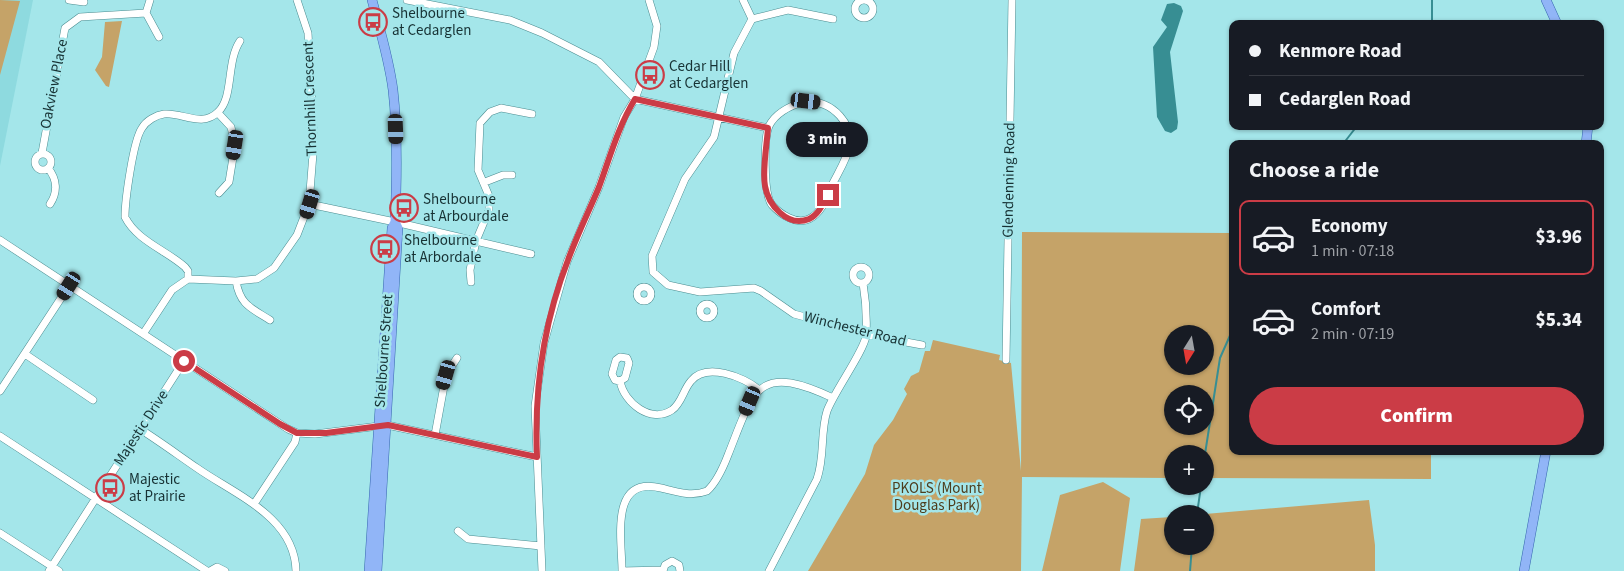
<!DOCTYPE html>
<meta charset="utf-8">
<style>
:root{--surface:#171b24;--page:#20242c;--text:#f1f3f6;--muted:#9ea1a6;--line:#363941;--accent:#cb3c46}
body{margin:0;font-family:"Source Sans 3",sans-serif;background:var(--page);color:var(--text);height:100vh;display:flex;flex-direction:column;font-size:19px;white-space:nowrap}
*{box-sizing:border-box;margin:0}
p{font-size:16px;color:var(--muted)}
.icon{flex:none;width:28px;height:28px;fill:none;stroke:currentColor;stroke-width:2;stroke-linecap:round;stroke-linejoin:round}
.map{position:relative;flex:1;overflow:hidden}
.sheet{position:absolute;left:1229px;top:140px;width:375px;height:315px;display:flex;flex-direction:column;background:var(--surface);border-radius:10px;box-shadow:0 1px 4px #0004}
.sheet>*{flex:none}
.banner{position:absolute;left:1229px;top:20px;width:375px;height:110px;border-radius:10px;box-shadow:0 1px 4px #0004;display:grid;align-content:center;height:110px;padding:0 20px;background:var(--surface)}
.needle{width:32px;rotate:191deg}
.fabs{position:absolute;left:1164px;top:325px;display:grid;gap:10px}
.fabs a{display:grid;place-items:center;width:50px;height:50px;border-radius:50%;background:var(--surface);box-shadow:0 1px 4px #0004;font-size:25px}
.end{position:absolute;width:22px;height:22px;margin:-11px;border:6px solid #cb3c46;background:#fff;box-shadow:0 0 0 2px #fff}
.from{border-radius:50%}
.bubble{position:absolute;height:35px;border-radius:18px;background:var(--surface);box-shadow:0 1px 4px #0004;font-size:16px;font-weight:800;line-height:35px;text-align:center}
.car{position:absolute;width:15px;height:30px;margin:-15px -8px;border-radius:6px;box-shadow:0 0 4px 1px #0007;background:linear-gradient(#222 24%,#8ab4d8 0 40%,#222 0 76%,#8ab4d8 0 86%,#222 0)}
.banner b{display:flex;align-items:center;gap:18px;height:48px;font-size:19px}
.banner b+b{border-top:1px solid var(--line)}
.banner i{width:12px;height:12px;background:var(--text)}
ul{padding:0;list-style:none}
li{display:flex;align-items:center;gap:15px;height:75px;margin:0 10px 8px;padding:0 10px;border:2px solid transparent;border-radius:10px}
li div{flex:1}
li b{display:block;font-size:19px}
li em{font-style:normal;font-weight:800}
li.current{border-color:var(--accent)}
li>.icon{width:45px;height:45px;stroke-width:1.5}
h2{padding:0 20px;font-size:22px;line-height:60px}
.primary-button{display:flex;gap:10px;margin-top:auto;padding:10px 20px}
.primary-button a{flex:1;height:58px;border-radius:30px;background:var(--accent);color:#fff;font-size:20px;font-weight:800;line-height:58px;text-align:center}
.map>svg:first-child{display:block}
.built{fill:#8edadf}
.green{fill:#c5a368;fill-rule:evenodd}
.water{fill:#378e93}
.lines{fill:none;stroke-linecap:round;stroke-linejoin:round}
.stream{stroke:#378e93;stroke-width:2}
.minor-casing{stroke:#4b8c90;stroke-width:8}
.major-casing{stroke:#3667af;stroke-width:10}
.minor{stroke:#fff;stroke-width:7}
.major{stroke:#91b5f7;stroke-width:9}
.route{stroke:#cb3c46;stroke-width:6}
.labels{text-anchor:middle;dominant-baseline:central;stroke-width:5;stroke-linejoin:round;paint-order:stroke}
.poi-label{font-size:15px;fill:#173234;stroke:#a4e6ea;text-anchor:start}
.street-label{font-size:15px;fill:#173234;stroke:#a4e6ea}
.park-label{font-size:15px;fill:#4e3d1d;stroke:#a4e6ea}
</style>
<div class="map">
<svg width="1624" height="571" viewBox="0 0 1624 571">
<rect width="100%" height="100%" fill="#a4e6ea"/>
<path class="built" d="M0 0H33L0 166Z"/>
<path class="green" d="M0 0 20 1 0 75Z
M122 21 109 87 106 86 95 70 102 57 105 22Z
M1022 232 1232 233V451H1431V479L1205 478V454H1172V478L1022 477 1021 571H808L865 474 874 445 893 420 907 394 904 389 911 376 919 372 925 351H930L933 340 1000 355 999 360 1011 363 1021 471ZM1172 334H1205V366H1172ZM1172 394H1205V426H1172Z
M1103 482 1130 498 1120 571H1042L1060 495Z
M1369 500 1375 545V571H1134L1141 519 1172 517V546H1205V514Z"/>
<path class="water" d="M1174 3 1181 6 1183 11 1170 52 1178 122 1177 129 1171 133 1165 131 1157 117 1153 47 1167 27 1161 20 1167 4Z"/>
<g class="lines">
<path class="stream" d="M1432 0V24
M1343 144 1357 126
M1205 454 1220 358 1232 331
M1197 514 1201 486
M1190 571 1192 546"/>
<defs>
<path id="minor" d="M69 0 84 2
M407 0 510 20 542 33 599 62 635 99 768 128
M743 0 752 19
M855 9a9 9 0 1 1 18 0a9 9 0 1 1-18 0Z
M146 13 159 37
M833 19 788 10 752 19 734 53 714 137 685 179 652 256 653 272 668 285 700 292 754 288 761 291 794 314 879 337 922 345
M806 101C820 102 830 105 840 116 861 140 844 161 832 185 827 197 822 213 809 219 796 225 780 214 772 205 763 194 764 138 769 126 776 112 792 105 806 101Z
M218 113 231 127 235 145 229 182 219 193
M42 153 65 28 80 17 146 13 150 0
M35 162a8 8 0 1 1 16 0a8 8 0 1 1-16 0Z
M48 168C57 179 58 192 50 204
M485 182 503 175H512
M309 204 395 222 531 254
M0 240 288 429 297 433 315 434 387 425 537 457
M853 275a8 8 0 1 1 16 0a8 8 0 1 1-16 0Z
M188 279V271L185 267C166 250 137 241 125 217 125 201 133 141 142 128 146 121 156 115 164 114 182 112 202 128 218 112 234 97 226 62 240 41
M236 281C240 305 251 308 270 320
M471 282 470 270 476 241 489 210V196L478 170 480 123 490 112 501 108 532 114
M637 294a7 7 0 1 1 14 0a7 7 0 1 1-14 0Z
M700 311a7 7 0 1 1 14 0a7 7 0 1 1-14 0Z
M143 334 172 290 188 279 236 281 257 279 274 268 297 235 309 204 314 141 308 33 297 0
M25 354 93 400
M620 357 627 358 629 363 625 378 620 381 615 380 612 374 616 360Z
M1006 360 1012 0
M620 381C624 403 651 424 672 410 682 403 683 390 691 381 706 362 744 377 758 389
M0 391 69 286
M140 429C159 441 178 455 197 468 234 494 295 517 296 571
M435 435 446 375 457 358
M0 436 207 571
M254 504 295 442 297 433
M458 531 468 539 541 546
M0 533 59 571
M663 570 622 571C622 540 609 475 661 488 677 492 691 497 707 491 717 482 723 468 728 455 754 390 756 362 833 398
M49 571 184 361
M210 571 217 567 225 571
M542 571 535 406 544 343 567 262 599 187 624 117 635 99 654 47 657 26 649 0
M663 571 665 565 672 561 679 565 680 571
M769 571 817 479C825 456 820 433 827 411 834 392 864 351 866 336 867 318 866 301 863 283"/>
<path id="major" d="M372 0C380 30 389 59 393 90 398 134 397 178 395 222L398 228 377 571
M1546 0 1557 24
M1586 144 1588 126
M369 571 392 228 395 222
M1524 571 1546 451"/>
</defs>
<use href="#minor" class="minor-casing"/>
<use href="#major" class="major-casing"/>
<use href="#minor" class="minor"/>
<use href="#major" class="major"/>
</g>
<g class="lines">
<path class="route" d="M184 361 280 424 297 433H326L388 425 537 457C534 389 543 324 568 260 577 235 589 211 599 187 610 157 618 127 635 99L768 128C767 144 762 171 765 186 768 204 787 228 809 219 818 215 823 204 828 195"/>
</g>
<defs>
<symbol id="bus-ring" viewBox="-11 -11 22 22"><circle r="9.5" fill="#a4e6ea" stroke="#cb3c46" stroke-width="1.5"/><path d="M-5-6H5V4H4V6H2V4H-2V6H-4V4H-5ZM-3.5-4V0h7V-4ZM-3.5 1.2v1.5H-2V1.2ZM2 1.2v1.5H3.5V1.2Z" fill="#cb3c46"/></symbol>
</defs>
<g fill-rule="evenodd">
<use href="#bus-ring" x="357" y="6" width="32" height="32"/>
<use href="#bus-ring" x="634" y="59" width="32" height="32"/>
<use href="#bus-ring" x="388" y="192" width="32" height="32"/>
<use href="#bus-ring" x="369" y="233" width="32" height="32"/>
<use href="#bus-ring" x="94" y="472" width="32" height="32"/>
</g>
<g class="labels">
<g class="poi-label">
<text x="392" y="13">Shelbourne<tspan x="392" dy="17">at Cedarglen</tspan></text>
<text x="669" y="66">Cedar Hill<tspan x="669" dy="17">at Cedarglen</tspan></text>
<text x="423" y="199">Shelbourne<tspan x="423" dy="17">at Arbourdale</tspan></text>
<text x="404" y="240">Shelbourne<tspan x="404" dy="17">at Arbordale</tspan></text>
<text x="129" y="479">Majestic<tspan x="129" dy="17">at Prairie</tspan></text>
</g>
<g class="street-label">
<text transform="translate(54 84) rotate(-79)">Oakview Place</text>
<text transform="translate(310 99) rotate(-92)">Thornhill Crescent</text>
<text transform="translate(1009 180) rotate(-89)">Glendenning Road</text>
<text transform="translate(855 329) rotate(14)">Winchester Road</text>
<text transform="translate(384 351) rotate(-86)">Shelbourne Street</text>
<text transform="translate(141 428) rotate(-57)">Majestic Drive</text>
</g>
<g class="park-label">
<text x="937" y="488">PKOLS (Mount<tspan x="937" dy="17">Douglas Park)</tspan></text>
</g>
</g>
</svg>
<div class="fabs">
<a><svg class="needle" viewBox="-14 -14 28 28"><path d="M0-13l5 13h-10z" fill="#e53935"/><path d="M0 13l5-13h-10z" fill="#9ea1a6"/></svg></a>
<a><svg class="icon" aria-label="locate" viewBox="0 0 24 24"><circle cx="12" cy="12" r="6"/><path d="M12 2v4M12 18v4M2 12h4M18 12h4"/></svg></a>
<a>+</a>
<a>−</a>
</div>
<i class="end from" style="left:184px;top:361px"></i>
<i class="end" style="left:828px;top:195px"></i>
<div class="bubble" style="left:786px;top:122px;width:82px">3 min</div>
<i class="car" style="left:806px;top:101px;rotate:97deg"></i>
<i class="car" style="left:396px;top:129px;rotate:178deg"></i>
<i class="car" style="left:235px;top:145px;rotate:189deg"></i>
<i class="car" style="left:310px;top:204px;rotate:197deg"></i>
<i class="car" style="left:69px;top:286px;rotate:212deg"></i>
<i class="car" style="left:446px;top:375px;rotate:196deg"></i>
<i class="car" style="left:750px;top:401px;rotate:203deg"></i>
<div class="banner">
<b><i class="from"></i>Kenmore Road</b>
<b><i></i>Cedarglen Road</b>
</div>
<section class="sheet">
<h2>Choose a ride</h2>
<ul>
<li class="current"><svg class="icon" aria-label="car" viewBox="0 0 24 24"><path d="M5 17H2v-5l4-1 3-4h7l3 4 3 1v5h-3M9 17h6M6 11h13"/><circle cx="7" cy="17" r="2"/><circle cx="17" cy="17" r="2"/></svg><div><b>Economy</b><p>1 min · 07:18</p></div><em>$3.96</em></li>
<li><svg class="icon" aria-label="car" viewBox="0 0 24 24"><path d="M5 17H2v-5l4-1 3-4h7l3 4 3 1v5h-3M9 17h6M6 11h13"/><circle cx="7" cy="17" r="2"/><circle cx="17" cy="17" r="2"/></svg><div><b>Comfort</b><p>2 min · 07:19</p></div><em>$5.34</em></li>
</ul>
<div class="primary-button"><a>Confirm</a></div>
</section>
</div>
